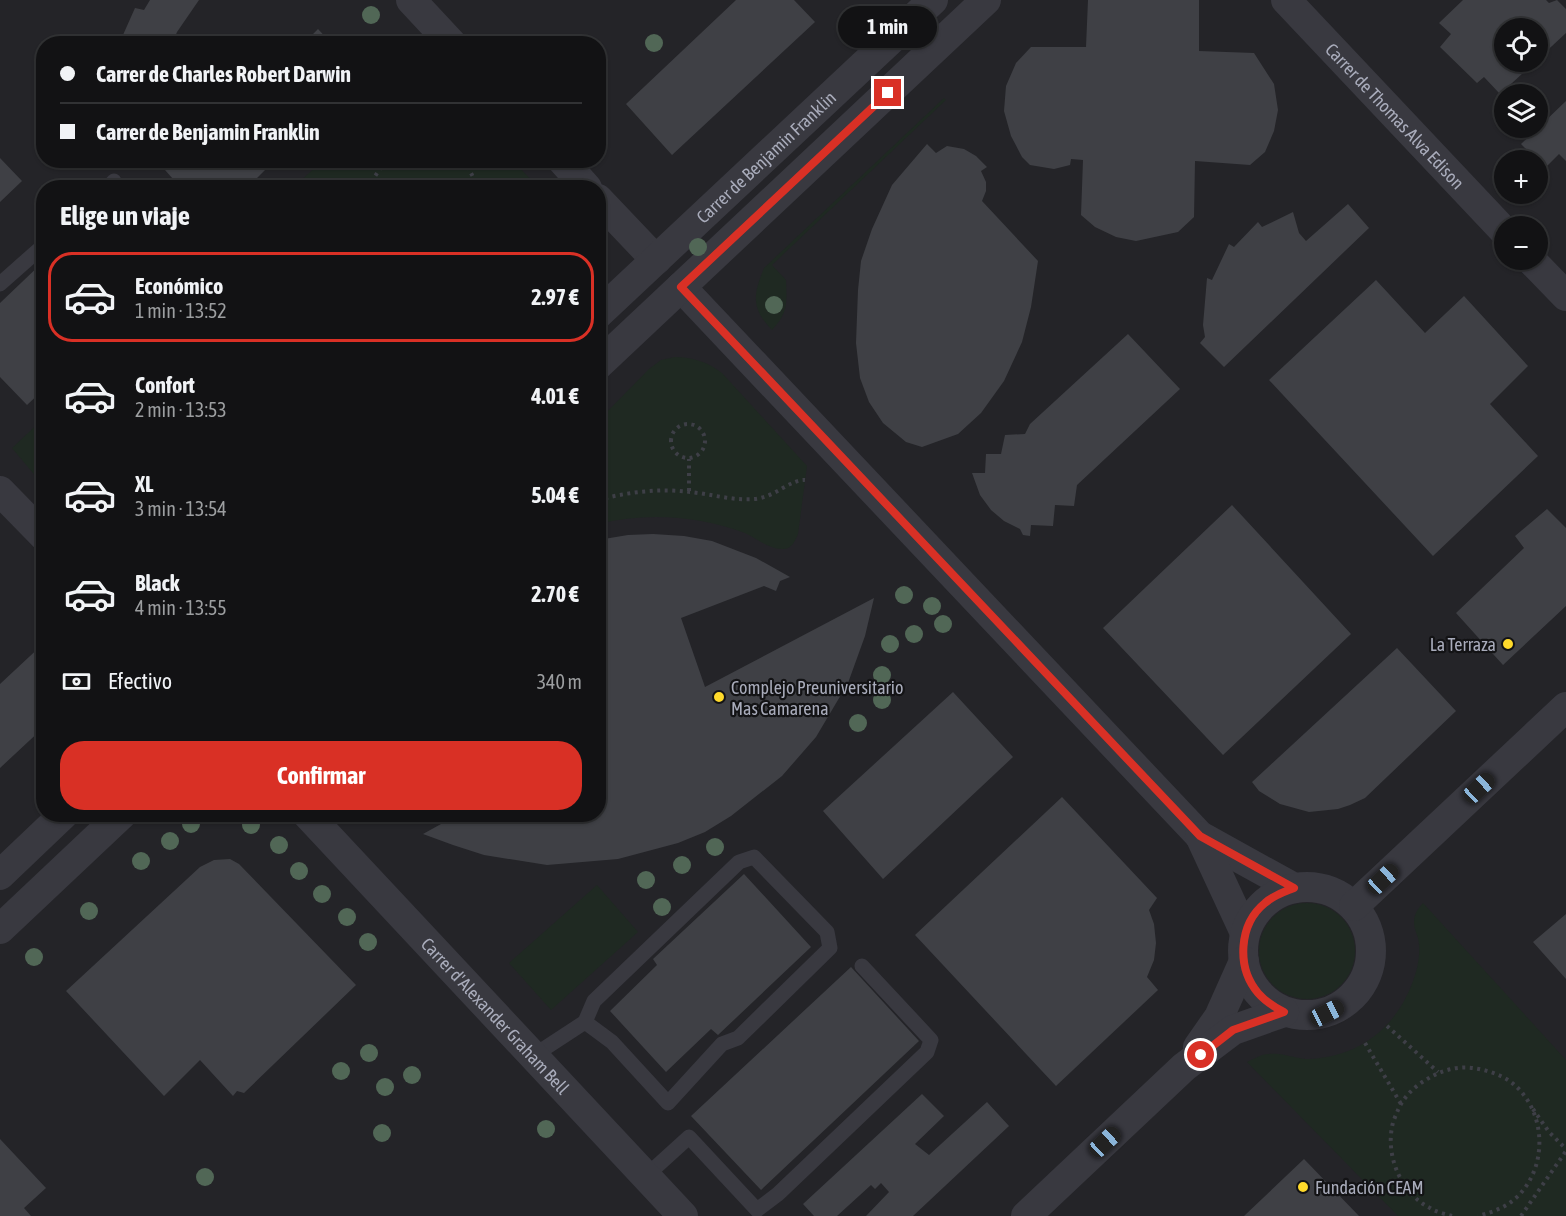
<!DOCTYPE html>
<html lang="es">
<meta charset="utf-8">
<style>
:root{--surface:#121214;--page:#1f2022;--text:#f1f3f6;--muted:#9c9ea0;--line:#313234;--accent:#d93025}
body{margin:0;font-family:"Asap Condensed",sans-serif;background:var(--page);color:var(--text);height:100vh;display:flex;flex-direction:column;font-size:22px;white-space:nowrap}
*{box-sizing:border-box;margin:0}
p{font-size:20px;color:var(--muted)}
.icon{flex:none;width:33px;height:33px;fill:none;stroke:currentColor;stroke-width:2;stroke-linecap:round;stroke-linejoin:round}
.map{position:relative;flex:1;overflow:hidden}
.drawer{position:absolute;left:36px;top:180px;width:570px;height:642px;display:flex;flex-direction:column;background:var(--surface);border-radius:24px;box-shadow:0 2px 4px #0004,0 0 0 2px var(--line)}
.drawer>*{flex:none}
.top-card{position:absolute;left:36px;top:36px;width:570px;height:132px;border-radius:24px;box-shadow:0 2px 4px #0004,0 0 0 2px var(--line);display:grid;align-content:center;height:132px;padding:0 24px;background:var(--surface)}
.fabs{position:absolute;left:1494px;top:18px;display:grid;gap:12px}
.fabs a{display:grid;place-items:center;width:54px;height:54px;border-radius:50%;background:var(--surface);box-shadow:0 2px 4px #0004,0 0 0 2px var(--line);font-size:30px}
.end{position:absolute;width:27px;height:27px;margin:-14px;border:8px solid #d93025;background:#fff;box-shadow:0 0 0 3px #fff}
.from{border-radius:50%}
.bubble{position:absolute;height:42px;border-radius:21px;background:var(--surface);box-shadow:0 2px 4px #0004,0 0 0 2px var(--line);font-size:20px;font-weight:700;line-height:42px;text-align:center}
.car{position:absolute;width:18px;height:36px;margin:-18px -9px;border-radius:8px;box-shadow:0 0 4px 2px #0007;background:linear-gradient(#222 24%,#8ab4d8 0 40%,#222 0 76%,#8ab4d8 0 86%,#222 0)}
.top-card b{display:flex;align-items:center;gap:21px;height:57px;font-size:22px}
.top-card b+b{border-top:2px solid var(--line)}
.top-card i{width:15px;height:15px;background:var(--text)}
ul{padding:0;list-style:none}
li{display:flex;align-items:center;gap:18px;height:90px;margin:0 12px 9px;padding:0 12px;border:3px solid transparent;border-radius:24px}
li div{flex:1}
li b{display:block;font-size:22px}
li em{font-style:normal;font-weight:700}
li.on{border-color:var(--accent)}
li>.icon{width:54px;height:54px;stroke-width:1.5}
h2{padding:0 24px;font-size:27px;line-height:72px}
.pay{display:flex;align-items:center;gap:15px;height:66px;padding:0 24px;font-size:22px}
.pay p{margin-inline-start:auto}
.action{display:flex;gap:12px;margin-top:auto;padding:12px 24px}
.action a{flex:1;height:69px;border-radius:24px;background:var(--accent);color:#fff;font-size:24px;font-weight:700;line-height:69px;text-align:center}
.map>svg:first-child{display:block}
.built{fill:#242428;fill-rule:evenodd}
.green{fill:#1f2922}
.building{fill:#3f4045}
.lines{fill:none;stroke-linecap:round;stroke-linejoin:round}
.path{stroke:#3e3f47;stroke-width:4;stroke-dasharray:3 4.5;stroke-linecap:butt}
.lane{stroke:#393940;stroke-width:15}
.street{stroke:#393940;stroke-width:30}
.tree{fill:#516756}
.route{stroke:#d93025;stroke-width:8}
.poi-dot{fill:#ffda2b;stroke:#131315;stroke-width:2}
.labels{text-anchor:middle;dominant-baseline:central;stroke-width:4.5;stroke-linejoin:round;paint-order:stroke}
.street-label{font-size:18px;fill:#a9acbb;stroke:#131315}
.poi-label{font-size:18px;fill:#a9acbb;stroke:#131315;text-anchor:start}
</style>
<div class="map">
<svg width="1566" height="1216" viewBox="0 0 1566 1216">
<rect width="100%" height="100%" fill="#18181a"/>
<path class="built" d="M0 0H1566V1216H0ZM1504 28H1538V62H1504ZM44 44H598V160H44ZM1504 94H1538V128H1504ZM1504 160H1538V194H1504ZM44 188H598V814H44ZM1504 226H1538V260H1504Z"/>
<path class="green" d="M944 98 946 100 772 265 786 280C787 303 788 313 772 330 751 308 753 295 764 268Z
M323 160 513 161 538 187H294Z
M675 357C692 357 708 362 722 373L807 466 798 534C795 541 792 549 783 549 770 550 756 538 745 533 698 516 647 512 599 524V420L649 369 661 360Z
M43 419V485L12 448Z
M597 885 638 932 551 1010 509 963Z
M1423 903 1566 1060V1216H1398L1247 1062C1254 1059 1261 1054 1269 1054 1282 1052 1296 1059 1310 1059 1364 1056 1401 1023 1416 972 1419 962 1421 945 1417 935 1412 922 1413 914 1423 903Z
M1259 951a48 48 0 1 1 96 0a48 48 0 1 1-96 0Z"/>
<path class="building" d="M150 0H199L177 32 172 44H119L135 8 144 10Z
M736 0H794L815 22 672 155 626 104Z
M1088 0H1199V51L1254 53 1274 84 1278 110 1274 131 1265 152 1250 165 1195 161 1194 217 1178 232 1136 241 1116 237 1095 227 1081 215 1083 160 1071 159 1070 165 1054 169 1030 165 1022 157 1011 136 1004 111 1006 86 1016 63 1031 47H1086Z
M1463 0H1546L1549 3 1557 0 1566 9V33L1538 59V28H1504V62H1535L1500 94 1484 77 1477 83 1440 47 1451 34 1439 23Z
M318 29 332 44H303Z
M1566 101V161L1559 154 1545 168 1521 144Z
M927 144 936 153 947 146 964 149 976 156 987 167 981 171 986 182V191L982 201 1038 261 1031 307 1022 342 1004 381 981 413 958 434 922 447 906 442 883 423 869 402 860 378 856 343 858 290 861 261 872 229 892 185Z
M0 158 22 181 0 202Z
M175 160H259L266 169 247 188H181L165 170Z
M1348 204 1369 228 1224 367 1200 343 1205 337 1203 325 1207 278 1212 280 1229 244 1234 247 1258 222 1262 227 1293 212 1299 233 1306 241Z
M44 261V389L27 405 0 377V303Z
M1376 280 1425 333 1464 296 1528 366 1490 404 1538 456 1433 556 1269 380Z
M1128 334 1180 389 1077 485 1074 506 1055 505 1053 526 1031 525 1030 536 1023 535 1020 529 1004 521 991 510 980 495 972 473H985L986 454H1001L1005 435 1025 434 1030 424Z
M1232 505 1351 634 1223 755 1103 628Z
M1547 509 1566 528V606L1503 665 1456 613 1524 548 1515 536Z
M653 534 684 536 712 541 756 558 790 577 780 581 776 591 764 586 681 618 705 687 874 598 865 636 848 683 816 737 782 776 731 816 705 832 678 843 618 859 547 865 484 855 453 845 423 834 459 814H598V540L628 535Z
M44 643V727L0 768V684Z
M1397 648 1456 711 1365 798 1350 805 1338 809 1309 812 1280 804 1259 791 1252 782Z
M953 692 1013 757 883 879 823 811Z
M1062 797 1157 898 1149 910 1154 924 1156 943 1154 960 1147 977 1158 990 1056 1086 915 935Z
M230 859 239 864 356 985 244 1093 237 1091 233 1096 200 1060 164 1096 66 991 200 867 214 860Z
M744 874 811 947 718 1035 711 1029 666 1072 610 1011 657 965 653 959Z
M1566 914V979L1533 942Z
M851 967 919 1041 761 1190 691 1116Z
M922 1094 944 1116 915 1144 929 1155 987 1102 1009 1126 913 1216H866L889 1192 881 1183 875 1189 871 1185 837 1216H814L803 1204Z
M0 1139 46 1188 24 1208 31 1216H0Z
M1304 1159 1359 1216H1244Z"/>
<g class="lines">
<path class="path" d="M464 160 479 188
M367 188 386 160
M671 441a17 17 0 1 1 34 0a17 17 0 1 1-34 0Z
M689 491V459
M598 500C627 492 661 488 690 492 711 494 733 501 755 499 775 497 791 479 805 480
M1387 1026 1438 1072
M1365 1043 1401 1104
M1533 1109 1549 1132 1566 1149
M1452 1216C1445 1214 1436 1212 1430 1208 1402 1194 1386 1158 1392 1127 1393 1121 1396 1115 1398 1110 1404 1096 1416 1085 1429 1078 1442 1070 1458 1066 1473 1068 1486 1070 1500 1074 1511 1082 1546 1109 1549 1165 1518 1196 1507 1207 1493 1212 1478 1216
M1521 1216 1566 1151"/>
<path class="lane" d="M107 188 114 181
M0 284 44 245
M533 1056 585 1022 612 1042 668 1103 722 1044 738 1038 830 948 827 932 754 857 739 862 594 1001 585 1022
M646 1176 689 1137 757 1210 778 1194 927 1052 931 1040 862 966"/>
<g class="street">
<path d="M411 0 452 44"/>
<path id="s1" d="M1286 0 1504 231"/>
<path d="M562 160 587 188"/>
<path d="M598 199 656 260"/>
<path d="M1531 260 1566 296"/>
<path d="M681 287 1200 836 1294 888"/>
<path id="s2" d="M598 314 933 0"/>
<path d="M598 365 986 0"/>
<path d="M0 491 44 536"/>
<path id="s3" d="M307 814 683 1216"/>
<path d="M1200 836 1245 933"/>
<path d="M0 875 64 814"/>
<circle cx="1307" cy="951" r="64"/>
<path d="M1354 906 1566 707"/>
<path d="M0 929 122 814"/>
<path d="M1198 1047 1219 1017 1244 961"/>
<path d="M1026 1216 1184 1067 1233 1030 1284 1012"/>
</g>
</g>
<g class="tree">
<circle cx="371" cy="15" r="9"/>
<circle cx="654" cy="43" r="9"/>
<circle cx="698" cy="247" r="9"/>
<circle cx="774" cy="305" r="9"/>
<circle cx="904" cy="595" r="9"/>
<circle cx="932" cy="606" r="9"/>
<circle cx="943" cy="624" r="9"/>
<circle cx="914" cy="634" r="9"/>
<circle cx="890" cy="644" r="9"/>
<circle cx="882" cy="675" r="9"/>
<circle cx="882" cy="700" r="9"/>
<circle cx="858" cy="723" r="9"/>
<circle cx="191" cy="824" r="9"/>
<circle cx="251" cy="825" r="9"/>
<circle cx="170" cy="841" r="9"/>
<circle cx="279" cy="845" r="9"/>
<circle cx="715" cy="847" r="9"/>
<circle cx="141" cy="861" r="9"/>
<circle cx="682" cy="865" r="9"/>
<circle cx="299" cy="871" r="9"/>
<circle cx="646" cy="880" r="9"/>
<circle cx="322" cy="894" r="9"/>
<circle cx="662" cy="907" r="9"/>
<circle cx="89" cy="911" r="9"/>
<circle cx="347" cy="917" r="9"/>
<circle cx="368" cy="942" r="9"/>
<circle cx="34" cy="957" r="9"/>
<circle cx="369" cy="1053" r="9"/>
<circle cx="341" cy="1071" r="9"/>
<circle cx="412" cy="1075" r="9"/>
<circle cx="385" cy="1087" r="9"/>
<circle cx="546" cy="1129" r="9"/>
<circle cx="382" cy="1133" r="9"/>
<circle cx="205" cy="1177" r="9"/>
</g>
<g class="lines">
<path class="route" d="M888 93 681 287 1200 836 1294 888C1284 892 1274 895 1265 903 1239 924 1236 967 1258 993 1265 1001 1274 1007 1284 1012L1233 1030 1201 1055"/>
</g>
<g class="poi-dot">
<circle cx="1508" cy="644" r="6"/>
<circle cx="719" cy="697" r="6"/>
<circle cx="1303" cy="1187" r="6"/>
</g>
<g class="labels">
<g class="street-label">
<text stroke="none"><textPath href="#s1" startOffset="159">Carrer de Thomas Alva Edison</textPath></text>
<text stroke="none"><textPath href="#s2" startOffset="230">Carrer de Benjamin Franklin</textPath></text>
<text stroke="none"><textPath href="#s3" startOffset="276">Carrer d'Alexander Graham Bell</textPath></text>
</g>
<g class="poi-label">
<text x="1496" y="644" text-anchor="end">La Terraza</text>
<text x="731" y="687">Complejo Preuniversitario<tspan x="731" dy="21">Mas Camarena</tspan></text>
<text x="1315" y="1187">Fundación CEAM</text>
</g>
</g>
</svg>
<div class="fabs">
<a><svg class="icon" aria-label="locate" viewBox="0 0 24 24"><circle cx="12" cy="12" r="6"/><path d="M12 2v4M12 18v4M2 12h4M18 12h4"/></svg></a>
<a><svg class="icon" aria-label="layers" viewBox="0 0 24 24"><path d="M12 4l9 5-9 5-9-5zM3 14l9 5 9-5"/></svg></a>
<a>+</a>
<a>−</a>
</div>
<i class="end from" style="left:1201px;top:1055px"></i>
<i class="end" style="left:888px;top:93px"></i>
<div class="bubble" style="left:838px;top:6px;width:99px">1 min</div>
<i class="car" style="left:1479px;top:788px;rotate:47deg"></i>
<i class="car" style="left:1383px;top:879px;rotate:47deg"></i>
<i class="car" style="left:1327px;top:1013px;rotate:63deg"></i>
<i class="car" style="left:1105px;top:1142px;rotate:47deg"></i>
<div class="top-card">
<b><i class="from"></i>Carrer de Charles Robert Darwin</b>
<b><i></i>Carrer de Benjamin Franklin</b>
</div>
<section class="drawer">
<h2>Elige un viaje</h2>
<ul>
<li class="on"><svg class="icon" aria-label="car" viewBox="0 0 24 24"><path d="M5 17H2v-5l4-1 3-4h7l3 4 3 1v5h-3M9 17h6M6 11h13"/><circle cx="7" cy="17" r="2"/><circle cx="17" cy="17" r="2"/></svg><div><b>Económico</b><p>1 min · 13:52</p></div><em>2.97 €</em></li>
<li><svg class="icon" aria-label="car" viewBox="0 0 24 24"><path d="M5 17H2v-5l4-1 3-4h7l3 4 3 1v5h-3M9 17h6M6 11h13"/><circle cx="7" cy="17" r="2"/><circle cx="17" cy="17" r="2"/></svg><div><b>Confort</b><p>2 min · 13:53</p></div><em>4.01 €</em></li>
<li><svg class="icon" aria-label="car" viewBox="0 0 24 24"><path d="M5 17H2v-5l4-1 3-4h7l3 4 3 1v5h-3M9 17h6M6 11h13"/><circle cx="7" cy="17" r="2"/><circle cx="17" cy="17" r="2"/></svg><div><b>XL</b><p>3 min · 13:54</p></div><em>5.04 €</em></li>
<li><svg class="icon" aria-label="car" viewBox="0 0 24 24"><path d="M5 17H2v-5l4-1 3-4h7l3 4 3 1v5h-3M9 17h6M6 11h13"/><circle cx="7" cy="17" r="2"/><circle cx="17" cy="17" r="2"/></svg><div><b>Black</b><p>4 min · 13:55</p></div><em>2.70 €</em></li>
</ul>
<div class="pay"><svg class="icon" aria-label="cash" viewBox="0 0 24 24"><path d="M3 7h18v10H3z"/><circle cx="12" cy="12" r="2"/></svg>Efectivo<p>340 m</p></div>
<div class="action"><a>Confirmar</a></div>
</section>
</div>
